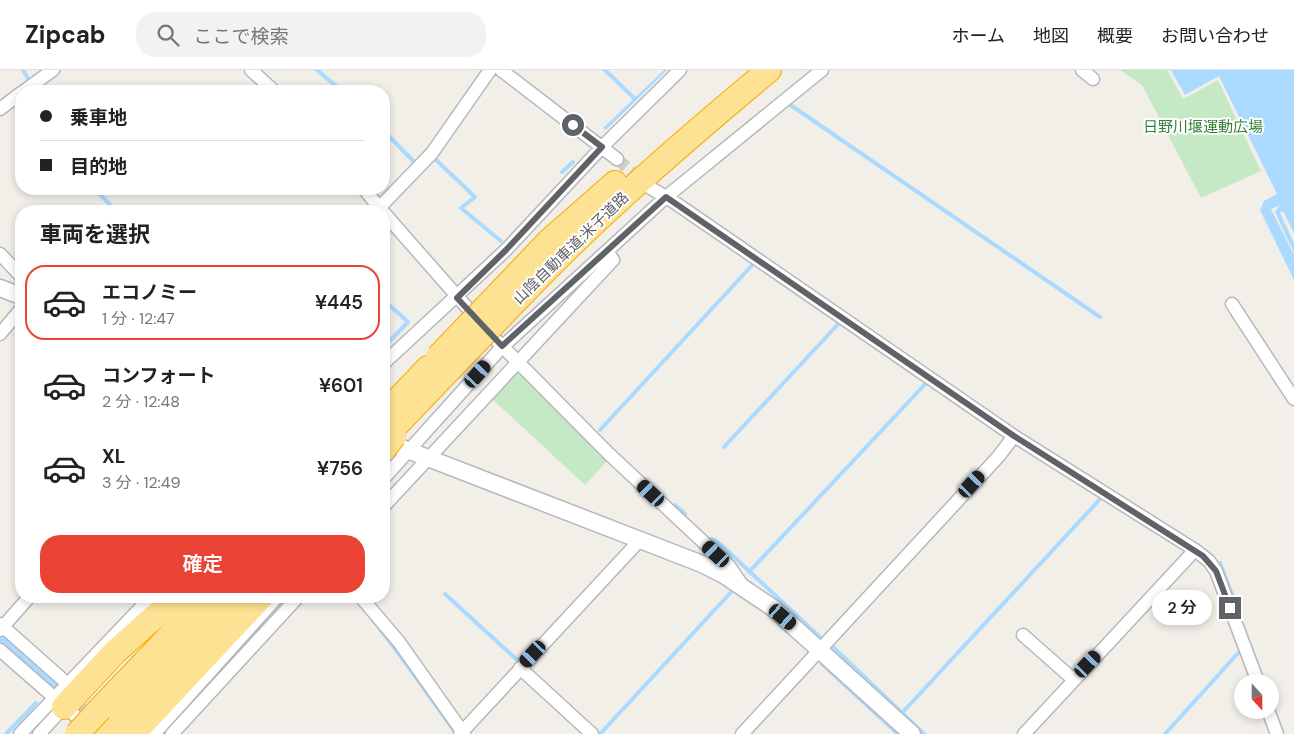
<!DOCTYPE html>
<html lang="ja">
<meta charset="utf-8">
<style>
:root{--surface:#fff;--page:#f2f2f2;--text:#222;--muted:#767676;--line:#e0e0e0;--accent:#ea4335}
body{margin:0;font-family:"DM Sans","Noto Sans JP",sans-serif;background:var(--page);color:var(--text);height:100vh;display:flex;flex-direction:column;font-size:19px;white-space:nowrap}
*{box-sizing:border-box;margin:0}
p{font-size:16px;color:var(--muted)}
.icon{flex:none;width:28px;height:28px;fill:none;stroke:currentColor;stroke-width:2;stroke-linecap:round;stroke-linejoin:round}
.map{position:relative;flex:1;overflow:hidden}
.panel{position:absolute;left:15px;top:135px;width:375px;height:398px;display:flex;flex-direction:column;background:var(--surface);border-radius:20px;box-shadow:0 2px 8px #0003}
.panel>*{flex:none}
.banner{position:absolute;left:15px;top:15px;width:375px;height:110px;border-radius:20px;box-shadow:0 2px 8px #0003;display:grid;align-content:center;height:110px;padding:0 25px;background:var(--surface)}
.needle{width:32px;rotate:159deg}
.buttons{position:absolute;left:1234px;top:604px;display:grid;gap:10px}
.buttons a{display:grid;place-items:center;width:45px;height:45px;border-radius:50%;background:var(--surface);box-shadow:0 2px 8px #0003;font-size:25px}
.end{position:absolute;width:22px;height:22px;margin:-11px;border:6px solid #5f6368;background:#fff;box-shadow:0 0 0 2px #fff}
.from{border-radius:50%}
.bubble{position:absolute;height:35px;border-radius:18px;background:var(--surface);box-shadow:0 2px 8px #0003;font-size:16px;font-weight:600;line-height:35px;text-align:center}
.car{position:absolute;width:15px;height:30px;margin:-15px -8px;border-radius:6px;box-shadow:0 0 4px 1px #0007;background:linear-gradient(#222 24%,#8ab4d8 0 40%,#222 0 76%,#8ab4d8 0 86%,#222 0)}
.banner b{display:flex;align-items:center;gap:18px;height:48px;font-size:19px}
.banner b+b{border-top:1px solid var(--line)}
.banner i{width:12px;height:12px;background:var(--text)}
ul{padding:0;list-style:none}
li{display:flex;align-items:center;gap:15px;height:75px;margin:0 10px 8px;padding:0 15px;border:2px solid transparent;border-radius:20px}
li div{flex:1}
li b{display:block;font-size:19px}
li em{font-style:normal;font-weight:600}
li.on{border-color:var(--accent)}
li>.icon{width:45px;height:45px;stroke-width:1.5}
h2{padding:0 25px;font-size:22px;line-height:60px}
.button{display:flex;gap:10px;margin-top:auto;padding:10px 25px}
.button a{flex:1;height:58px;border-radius:20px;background:var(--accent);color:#fff;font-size:20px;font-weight:600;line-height:58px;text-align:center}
header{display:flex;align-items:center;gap:30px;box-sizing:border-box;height:70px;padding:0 25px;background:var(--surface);border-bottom:1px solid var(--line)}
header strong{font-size:24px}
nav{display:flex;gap:28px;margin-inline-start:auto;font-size:18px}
.search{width:350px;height:45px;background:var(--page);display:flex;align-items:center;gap:12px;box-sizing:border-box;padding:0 18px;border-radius:20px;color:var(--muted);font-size:19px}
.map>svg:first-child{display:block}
.green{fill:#c5e8c5}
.water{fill:#aadaff}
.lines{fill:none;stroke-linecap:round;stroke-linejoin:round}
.stream{stroke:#aadaff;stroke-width:4}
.minor-tunnel{stroke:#ccccc8;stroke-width:12;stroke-dasharray:12 6;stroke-linecap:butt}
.minor-casing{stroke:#b5b8bc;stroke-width:15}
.tertiary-casing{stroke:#b5b8bc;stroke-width:19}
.motorway-casing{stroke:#f9ab00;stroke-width:26}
.minor{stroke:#fff;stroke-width:12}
.tertiary{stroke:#fff;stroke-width:16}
.motorway{stroke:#fde293;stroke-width:24}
.motorway-bridge-casing{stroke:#f9ab00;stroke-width:26;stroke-linecap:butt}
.motorway-bridge{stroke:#fde293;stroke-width:24}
.route{stroke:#5f6368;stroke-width:6}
.labels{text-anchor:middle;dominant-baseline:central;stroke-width:4;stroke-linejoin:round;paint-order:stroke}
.park-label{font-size:15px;fill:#348238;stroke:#fff}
.street-label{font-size:15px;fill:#5f6368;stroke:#fff}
</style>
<header>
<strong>Zipcab</strong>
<div class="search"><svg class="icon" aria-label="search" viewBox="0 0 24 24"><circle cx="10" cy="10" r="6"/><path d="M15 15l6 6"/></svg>ここで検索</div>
<nav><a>ホーム</a><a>地図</a><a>概要</a><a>お問い合わせ</a></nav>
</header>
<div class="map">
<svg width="1294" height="664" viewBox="0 0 1294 664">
<rect width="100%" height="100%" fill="#f1efe8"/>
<path class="green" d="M1120 0H1167L1183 29 1218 10 1261 101 1201 128 1142 15Z
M515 298 609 389 585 415 489 326Z"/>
<path class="water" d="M664 0H667L606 60 603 58Z
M1171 0H1294V163L1283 141 1280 143 1294 173V183L1275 142 1280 135 1271 139 1294 185V210L1260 140 1264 131 1277 124 1219 6 1185 25Z
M352 526H356L393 574 458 664H454L398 586Z
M0 560 120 664H103L0 574Z"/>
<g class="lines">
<path class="stream" d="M23 0 30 12
M317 0 342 21
M605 0 635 29
M789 34 1100 247
M384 61 417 95
M433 87 475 127 461 138 501 171
M562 102 573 92
M95 119 116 141
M384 230 408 252 384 277
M600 360 756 191
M724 377 841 251
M675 435 685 444
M711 469 719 473 821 568
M1220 493 1234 530
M749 502 929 310
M445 524 516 589 519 590 524 587
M830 574 924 664
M822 594 898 664
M902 643 1102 427
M6 664 36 633
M600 664 733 520 737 522
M1165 664 1240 581"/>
<path class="minor-tunnel" d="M617 89 645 113"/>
<defs>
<path id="minor" d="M251 0 274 21
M501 0 617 89
M1082 0 1093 9
M24 21 53 0
M0 39 21 23
M649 117 674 132 1014 366 1195 480
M364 119 382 141
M379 138 432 83 490 0
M384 143 478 250
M0 184 21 206
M1232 234 1294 329
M0 264 21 239
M496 270 609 384 729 496 742 515
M384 293 506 180 602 77 680 0
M384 408 502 277 666 127 822 0
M384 436 613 190 607 181
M360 526 399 572 464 664
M0 554 62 609
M0 560 30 526
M1023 565 1074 610
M0 580 88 657
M520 598 592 664
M1268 640 1277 664
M20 664 152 526
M39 664 64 637
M154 664 278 526
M172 664 299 526
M460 664 640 470
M742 664 998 387 1014 366
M1024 664 1195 480 1209 491 1216 501 1258 612"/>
<path id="tertiary" d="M0 218 21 226
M384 371 640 470 702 494 724 505 773 538 912 664"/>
<path id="motorway" d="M528 193 549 171 615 113
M540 206C612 133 690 66 769 0
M384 344 428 298
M384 368 450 299
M64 637 115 582 178 526
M100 639 208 526
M104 664 234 526
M133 664 262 526"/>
</defs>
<use href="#minor" class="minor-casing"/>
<use href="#tertiary" class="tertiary-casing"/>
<use href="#motorway" class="motorway-casing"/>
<use href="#minor" class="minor"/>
<use href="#tertiary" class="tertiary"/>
<use href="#motorway" class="motorway"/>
<defs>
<path id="motorway-bridge" d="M438 287 528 193
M450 299 540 206
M384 379 394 366
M77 664 100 639"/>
</defs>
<use href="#motorway-bridge" class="motorway-bridge-casing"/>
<use href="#motorway-bridge" class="motorway-bridge"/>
</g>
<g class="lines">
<path class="route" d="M573 55 602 77 506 180 457 228 502 276 666 127 1014 366 1203 486 1216 501 1230 538"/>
</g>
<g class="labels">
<g class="park-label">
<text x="1203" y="57">日野川堰運動広場</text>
</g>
<g class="street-label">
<text transform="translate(571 178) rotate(-44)">山陰自動車道;米子道路</text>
</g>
</g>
</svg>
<div class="buttons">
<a><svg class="needle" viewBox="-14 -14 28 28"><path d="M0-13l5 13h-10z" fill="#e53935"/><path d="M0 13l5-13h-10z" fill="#767676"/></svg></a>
</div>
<i class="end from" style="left:573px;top:55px"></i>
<i class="end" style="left:1230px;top:538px"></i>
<div class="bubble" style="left:1152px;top:520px;width:60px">2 分</div>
<i class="car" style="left:478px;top:304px;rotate:42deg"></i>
<i class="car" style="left:972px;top:414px;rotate:43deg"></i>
<i class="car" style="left:651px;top:423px;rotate:313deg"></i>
<i class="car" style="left:716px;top:484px;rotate:313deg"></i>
<i class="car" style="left:783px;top:547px;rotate:131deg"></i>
<i class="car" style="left:533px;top:584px;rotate:223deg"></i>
<i class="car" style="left:1088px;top:594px;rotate:43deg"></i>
<div class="banner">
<b><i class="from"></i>乗車地</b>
<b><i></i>目的地</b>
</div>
<section class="panel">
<h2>車両を選択</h2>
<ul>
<li class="on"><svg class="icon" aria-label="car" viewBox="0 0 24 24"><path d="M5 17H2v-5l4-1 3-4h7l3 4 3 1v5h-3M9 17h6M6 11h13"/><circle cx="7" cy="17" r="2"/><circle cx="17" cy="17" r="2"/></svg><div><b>エコノミー</b><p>1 分 · 12:47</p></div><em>¥445</em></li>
<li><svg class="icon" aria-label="car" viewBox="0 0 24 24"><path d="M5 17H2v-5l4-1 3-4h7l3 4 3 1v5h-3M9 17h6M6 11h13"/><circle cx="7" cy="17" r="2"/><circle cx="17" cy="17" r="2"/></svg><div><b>コンフォート</b><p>2 分 · 12:48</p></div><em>¥601</em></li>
<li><svg class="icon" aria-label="car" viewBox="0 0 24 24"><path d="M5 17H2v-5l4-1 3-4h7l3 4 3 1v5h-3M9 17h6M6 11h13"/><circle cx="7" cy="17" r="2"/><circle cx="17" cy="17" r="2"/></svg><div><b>XL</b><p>3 分 · 12:49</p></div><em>¥756</em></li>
</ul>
<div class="button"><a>確定</a></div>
</section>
</div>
